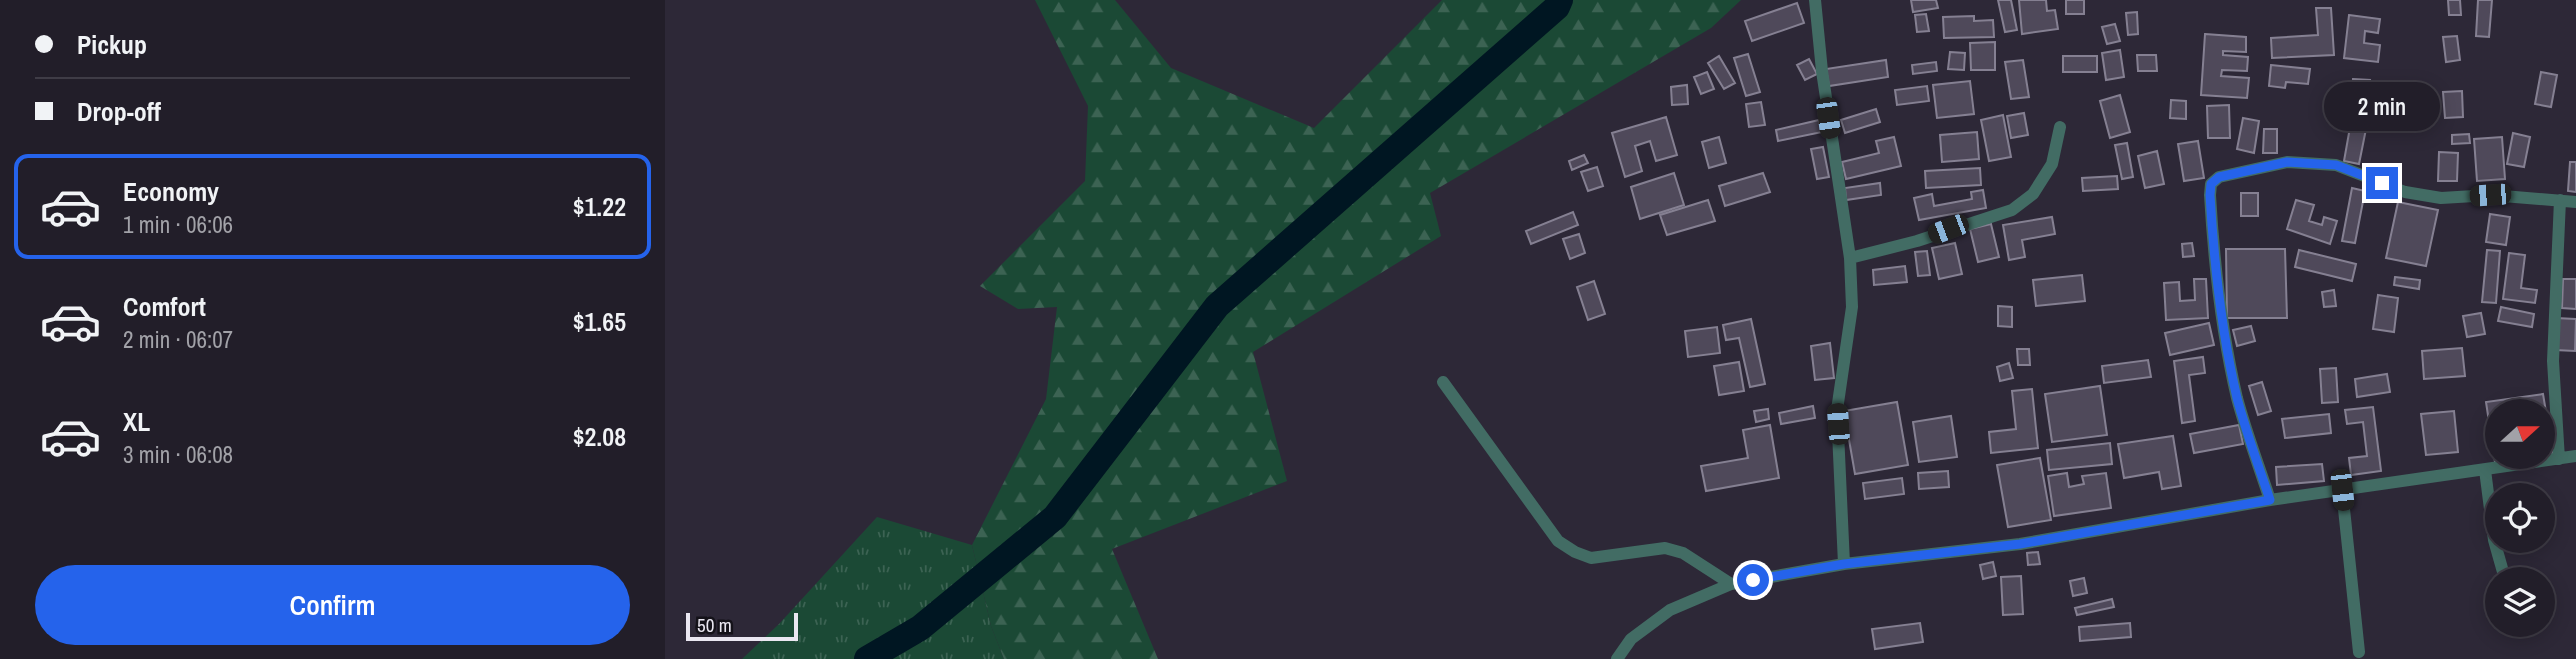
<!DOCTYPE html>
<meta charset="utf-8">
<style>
:root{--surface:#221e29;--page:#2a2731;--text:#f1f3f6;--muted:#a2a2a8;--line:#3f3c46;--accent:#2563eb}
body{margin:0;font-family:"Archivo Narrow",sans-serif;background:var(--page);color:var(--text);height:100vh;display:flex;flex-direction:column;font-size:26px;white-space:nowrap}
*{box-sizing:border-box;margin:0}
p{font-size:23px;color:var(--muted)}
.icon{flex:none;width:38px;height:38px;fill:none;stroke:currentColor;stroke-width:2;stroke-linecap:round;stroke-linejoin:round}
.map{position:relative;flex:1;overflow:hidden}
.details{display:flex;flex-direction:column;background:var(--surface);width:665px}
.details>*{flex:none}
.guide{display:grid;align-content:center;height:154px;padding:0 35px;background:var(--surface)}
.needle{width:46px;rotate:69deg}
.tools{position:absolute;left:1820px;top:399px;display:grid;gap:14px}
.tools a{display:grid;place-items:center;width:70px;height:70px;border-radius:50%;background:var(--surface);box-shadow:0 4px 18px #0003,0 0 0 2px var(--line);font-size:35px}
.scale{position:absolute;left:21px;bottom:18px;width:112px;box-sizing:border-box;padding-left:7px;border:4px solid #eae7f1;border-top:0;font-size:19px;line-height:24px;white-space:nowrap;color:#eae7f1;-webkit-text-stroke:5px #141219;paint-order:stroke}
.end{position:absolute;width:32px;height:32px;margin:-16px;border:9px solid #2563eb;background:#fff;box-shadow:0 0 0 4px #fff}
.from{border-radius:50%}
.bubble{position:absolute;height:49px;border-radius:24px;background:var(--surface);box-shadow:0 4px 18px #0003,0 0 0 2px var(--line);font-size:23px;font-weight:600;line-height:49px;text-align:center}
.car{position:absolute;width:21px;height:42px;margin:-21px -10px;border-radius:9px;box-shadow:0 0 5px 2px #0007;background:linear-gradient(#222 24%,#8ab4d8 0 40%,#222 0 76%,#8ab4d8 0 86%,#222 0)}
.guide b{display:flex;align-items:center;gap:24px;height:66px;font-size:26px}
.guide b+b{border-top:2px solid var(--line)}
.guide i{width:18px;height:18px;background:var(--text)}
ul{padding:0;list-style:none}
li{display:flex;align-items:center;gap:21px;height:105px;margin:0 14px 10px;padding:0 21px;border:4px solid transparent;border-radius:14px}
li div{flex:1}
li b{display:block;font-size:26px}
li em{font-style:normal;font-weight:600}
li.active{border-color:var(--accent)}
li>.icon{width:63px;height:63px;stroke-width:1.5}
.cta{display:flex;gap:14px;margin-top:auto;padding:14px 35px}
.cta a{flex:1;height:80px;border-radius:42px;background:var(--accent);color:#fff;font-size:28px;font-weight:600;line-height:80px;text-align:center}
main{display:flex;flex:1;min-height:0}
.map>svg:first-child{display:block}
.grass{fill:url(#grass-tufts)}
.forest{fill:url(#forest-firs)}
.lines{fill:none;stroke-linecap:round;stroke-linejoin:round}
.river{stroke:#001622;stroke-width:26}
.building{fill:#4f495a;stroke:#858092;stroke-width:2}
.minor{stroke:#426c64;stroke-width:12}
.route{stroke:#2563eb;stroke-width:9}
</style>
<main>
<section class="details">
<div class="guide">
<b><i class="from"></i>Pickup</b>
<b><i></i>Drop-off</b>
</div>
<ul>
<li class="active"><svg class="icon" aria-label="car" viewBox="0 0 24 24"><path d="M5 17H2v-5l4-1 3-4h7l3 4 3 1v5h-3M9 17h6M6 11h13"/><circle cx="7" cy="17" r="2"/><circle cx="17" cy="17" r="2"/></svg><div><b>Economy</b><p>1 min · 06:06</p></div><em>$1.22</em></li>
<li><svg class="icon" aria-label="car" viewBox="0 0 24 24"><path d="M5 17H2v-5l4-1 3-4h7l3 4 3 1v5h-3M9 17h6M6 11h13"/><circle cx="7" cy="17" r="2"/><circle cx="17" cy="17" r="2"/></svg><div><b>Comfort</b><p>2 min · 06:07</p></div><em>$1.65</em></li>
<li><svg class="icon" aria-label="car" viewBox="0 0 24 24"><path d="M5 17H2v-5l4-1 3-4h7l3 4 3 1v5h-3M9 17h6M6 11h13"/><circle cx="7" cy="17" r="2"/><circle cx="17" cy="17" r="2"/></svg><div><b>XL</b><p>3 min · 06:08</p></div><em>$2.08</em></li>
</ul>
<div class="cta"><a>Confirm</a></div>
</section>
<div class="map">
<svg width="1911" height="659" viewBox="0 0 1911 659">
<defs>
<pattern id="grass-tufts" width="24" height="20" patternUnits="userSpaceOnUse" patternTransform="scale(1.75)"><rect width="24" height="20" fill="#1b4935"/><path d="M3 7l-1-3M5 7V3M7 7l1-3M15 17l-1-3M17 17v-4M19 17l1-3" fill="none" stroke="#3c6353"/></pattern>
<pattern id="forest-firs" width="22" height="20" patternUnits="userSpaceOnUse" patternTransform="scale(1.75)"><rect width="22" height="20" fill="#1b4935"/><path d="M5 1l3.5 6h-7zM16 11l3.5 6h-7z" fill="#3c6353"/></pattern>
</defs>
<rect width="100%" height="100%" fill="#2d2837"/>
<path class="grass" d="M212 517 307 545 326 626 339 659H77L114 624Z"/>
<path class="forest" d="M370 0H450L506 68 649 128 777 0H1076L1046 28 765 193 776 236 588 352 622 481 447 549 493 659H339L326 626 307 545 381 399 392 307 353 309 315 286 420 181 423 106Z"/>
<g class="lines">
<path class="river" d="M202 659 255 628 390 517 552 306 892 7 895 0"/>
</g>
<path class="building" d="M1246 0H1271L1273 8 1248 12Z
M1333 0H1346L1352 30 1340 32Z
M1354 0H1381L1382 11 1390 10 1393 29 1357 34Z
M1401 0H1419V14H1401Z
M1783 0H1795L1796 15H1784Z
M1813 0H1827L1824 37 1811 36Z
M1132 3 1139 23 1087 41 1080 21Z
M1651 8H1666L1669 55 1607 58 1606 38 1653 35Z
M1472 12 1473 34 1463 35 1461 13Z
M1261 14 1264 31 1252 32 1250 15Z
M1684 15 1715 19 1713 33 1700 31 1699 43 1715 45 1713 62 1679 58Z
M1309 16V21L1328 20 1329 37 1279 38 1278 17Z
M1450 24 1455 41 1442 44 1437 27Z
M1540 34 1581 37V52L1558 51V55L1583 57 1582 71 1557 70 1556 76 1584 78 1582 98 1536 95Z
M1792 36 1795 60 1781 62 1778 37Z
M1330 42V70H1306L1305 43Z
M1455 50 1459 77 1441 80 1437 53Z
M1285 52 1300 53 1299 70 1283 69Z
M1083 54 1095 92 1081 96 1069 58Z
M1472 55H1491L1492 71H1473Z
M1054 56 1070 83 1059 89 1043 63Z
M1398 56H1432V72H1398Z
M1144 59 1152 74 1140 80 1132 65Z
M1221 60 1223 77 1164 86 1161 69Z
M1358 60 1364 97 1346 99 1340 62Z
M1271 62 1272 71 1248 74 1247 65Z
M1606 65 1645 69 1643 84 1621 82 1620 88 1604 86Z
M1042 72 1049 89 1036 94 1029 77Z
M1876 72 1892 75 1886 107 1870 104Z
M1688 79 1705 80 1703 98 1736 101 1735 115 1686 111Z
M1305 81 1309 114 1272 118 1268 85Z
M1022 85 1023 104 1007 105 1006 87Z
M1262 86 1264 101 1232 105 1230 90Z
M1797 91 1798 117 1780 118 1778 92Z
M1455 95 1465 132 1445 138 1435 101Z
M1506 100 1521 101V119L1505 118Z
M1096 102 1100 125 1084 127 1081 104Z
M1564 105 1565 138H1543L1542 106Z
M1211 109 1215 122 1180 133 1176 120Z
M1359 113 1363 135 1346 138 1342 116Z
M1338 115 1346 157 1324 161 1316 120Z
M1687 116 1703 119 1694 164 1679 161Z
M1001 117 1012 155 991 161 985 141 970 146 977 171 960 177 947 133Z
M1578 118 1594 121 1589 153 1572 149Z
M1154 120 1157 132 1113 141 1111 130Z
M1599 129H1612V153H1598Z
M1312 132 1314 159 1277 162 1275 135Z
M1848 133 1865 137 1859 167 1842 164Z
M1804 134 1805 143 1787 144V135Z
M1054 137 1061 163 1044 168 1037 142Z
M1229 137 1236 166 1181 179 1177 162 1214 153 1211 141Z
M1837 137 1840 179 1812 181 1809 139Z
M1533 141 1539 178 1519 181 1513 144Z
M1462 143 1468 177 1457 179 1450 145Z
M1158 147 1164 177 1152 179 1146 149Z
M1492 151 1499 184 1480 188 1473 156Z
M1774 152 1793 153 1792 181H1773Z
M919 155 923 163 907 170 904 161Z
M1905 162H1911V192L1903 191Z
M932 167 938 186 923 191 916 172Z
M1315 168 1316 185 1261 188 1260 171Z
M1009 173 1019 205 975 219 966 187Z
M1098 173 1105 192 1060 206 1054 186Z
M1452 176 1453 189 1418 191 1417 178Z
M1215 183 1216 195 1181 200 1180 188Z
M1687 188 1700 191 1690 243 1677 241Z
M1318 190 1321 208 1254 220 1249 198 1267 194 1269 206 1307 199 1306 192Z
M1576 193H1593V216H1576Z
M1043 200 1050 221 1002 235 995 215Z
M1631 200 1649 205 1644 221 1657 225 1659 217 1672 221 1665 244 1622 229Z
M1733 202 1773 210 1761 266 1721 258Z
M908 212 913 225 866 244 861 231Z
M1825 214 1845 217 1841 245 1821 242Z
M1387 217 1390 234 1357 240 1360 257 1344 260 1338 225Z
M1326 224 1334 257 1313 262 1305 229Z
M914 234 920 253 905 259 898 239Z
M1290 243 1297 274 1274 279 1267 248Z
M1527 243 1529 256 1518 257 1517 244Z
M1561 249H1620L1622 318H1562Z
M1634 250 1691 264 1687 281 1630 267Z
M1822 250 1835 251 1831 303 1817 302Z
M1262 251 1265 275 1253 276 1250 252Z
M1844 253 1860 255 1856 288 1872 290 1870 303 1838 299Z
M1240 266 1242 282 1209 285 1208 270Z
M1417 275 1420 301 1371 306 1368 280Z
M1730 277 1755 280 1754 289 1729 285Z
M1529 279H1541L1543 318 1501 320 1499 283 1514 282 1515 301 1530 300Z
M1898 279H1911V309L1897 308Z
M929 281 940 314 923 320 912 287Z
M1669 290 1671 306 1659 307 1657 292Z
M1713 295 1733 298 1729 332 1708 329Z
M1333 306 1347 307V327L1333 326Z
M1836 307 1869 314 1867 327 1833 321Z
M1816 313 1820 334 1802 337 1798 316Z
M1891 318 1911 319 1910 351 1890 350Z
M1086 319 1100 384 1085 387 1074 338 1061 340 1058 325Z
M1544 323 1549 345 1505 355 1500 333Z
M1586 326 1590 341 1572 346 1568 330Z
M1052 327 1055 353 1023 357 1020 331Z
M1165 343 1169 378 1150 380 1146 346Z
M1797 348 1800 376 1759 379 1757 351Z
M1352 349H1364L1365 365H1353Z
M1538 357 1540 373 1524 375 1530 421 1517 423 1509 361Z
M1483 360 1486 377 1439 383 1437 366Z
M1074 362 1079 391 1054 395 1049 366Z
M1344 363 1348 378 1335 381 1332 367Z
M1671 368 1673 402 1657 403 1655 369Z
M1722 374 1725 392 1692 397 1690 379Z
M1597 382 1606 411 1593 415 1584 386Z
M1435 386 1442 435 1387 442 1380 394Z
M1367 389 1373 448 1326 453 1324 432 1351 429 1347 391Z
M1878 394 1888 454 1878 456V411H1832V457H1870L1830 462 1821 402Z
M1232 402 1243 465 1190 474 1179 411Z
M1148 406 1150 418 1116 424 1114 413Z
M1708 407 1716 471 1686 475 1684 458 1702 456 1698 422 1682 424 1680 410Z
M1103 409 1104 419 1091 422 1089 411Z
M1789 411 1793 452 1761 455 1756 414Z
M1664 414 1666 433 1620 438 1617 419Z
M1286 416 1292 457 1254 462 1248 422Z
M1105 425 1114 478 1041 491 1036 466 1083 458 1078 430Z
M1574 425 1578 444 1529 453 1525 434Z
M1508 436 1516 486 1497 489 1494 472 1459 478 1453 444Z
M1445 443 1447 464 1384 470 1382 450Z
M1375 458 1386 520 1343 527 1332 465Z
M1657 464 1659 481 1612 485 1611 467Z
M1283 471 1284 487 1254 489 1253 473Z
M1402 473 1404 487 1419 484 1417 476 1441 473 1446 508 1389 516 1383 476Z
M1237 478 1239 494 1200 499 1198 483Z
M1373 552 1375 564 1363 565 1362 553Z
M1328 562 1331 576 1318 579 1315 565Z
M1356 576 1358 614 1338 615 1336 577Z
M1419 578 1422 593 1408 596 1405 581Z
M1447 599 1449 607 1412 615 1410 608Z
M1255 623 1258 642 1210 649 1207 629Z
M1465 623 1466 637 1415 641 1414 627Z"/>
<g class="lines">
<path class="minor" d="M1150 0 1157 71 1185 258 1187 307 1172 410 1179 564
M1185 258 1252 241 1347 210 1368 194 1387 164 1395 127
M778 382 893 541 910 552 926 558 1000 548 1018 553 1066 584
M1894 459 1888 361 1895 200
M1820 470 1829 540 1840 579
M1677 490 1694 652
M1605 500C1594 466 1581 432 1572 398 1556 330 1549 264 1545 195L1546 184 1554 177 1622 162 1671 165 1740 192 1776 198 1826 195 1911 202
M952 659 966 639 1005 610 1066 584 1179 564 1355 544 1605 500 1911 456"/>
</g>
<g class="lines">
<path class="route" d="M1088 580 1179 564 1355 544 1605 500C1594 467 1581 432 1572 398 1556 330 1549 264 1545 195L1546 184 1554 177 1622 162 1671 165 1717 183"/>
</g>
</svg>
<div class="tools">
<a><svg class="needle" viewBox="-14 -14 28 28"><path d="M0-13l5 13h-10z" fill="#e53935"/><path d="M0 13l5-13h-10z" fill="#a2a2a8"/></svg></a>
<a><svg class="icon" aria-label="locate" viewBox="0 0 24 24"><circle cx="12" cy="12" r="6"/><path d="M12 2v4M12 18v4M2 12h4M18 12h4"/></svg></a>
<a><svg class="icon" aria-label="layers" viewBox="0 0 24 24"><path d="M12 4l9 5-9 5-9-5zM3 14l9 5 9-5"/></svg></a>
</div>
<div class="scale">50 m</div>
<i class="end from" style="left:1088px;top:580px"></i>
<i class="end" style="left:1717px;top:183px"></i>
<div class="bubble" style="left:1659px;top:82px;width:116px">2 min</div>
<i class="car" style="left:1163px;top:118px;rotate:172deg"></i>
<i class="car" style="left:1825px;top:195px;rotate:266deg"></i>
<i class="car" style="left:1283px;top:229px;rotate:249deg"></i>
<i class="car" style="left:1173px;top:424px;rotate:356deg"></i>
<i class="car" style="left:1677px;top:490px;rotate:174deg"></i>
</div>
</main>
